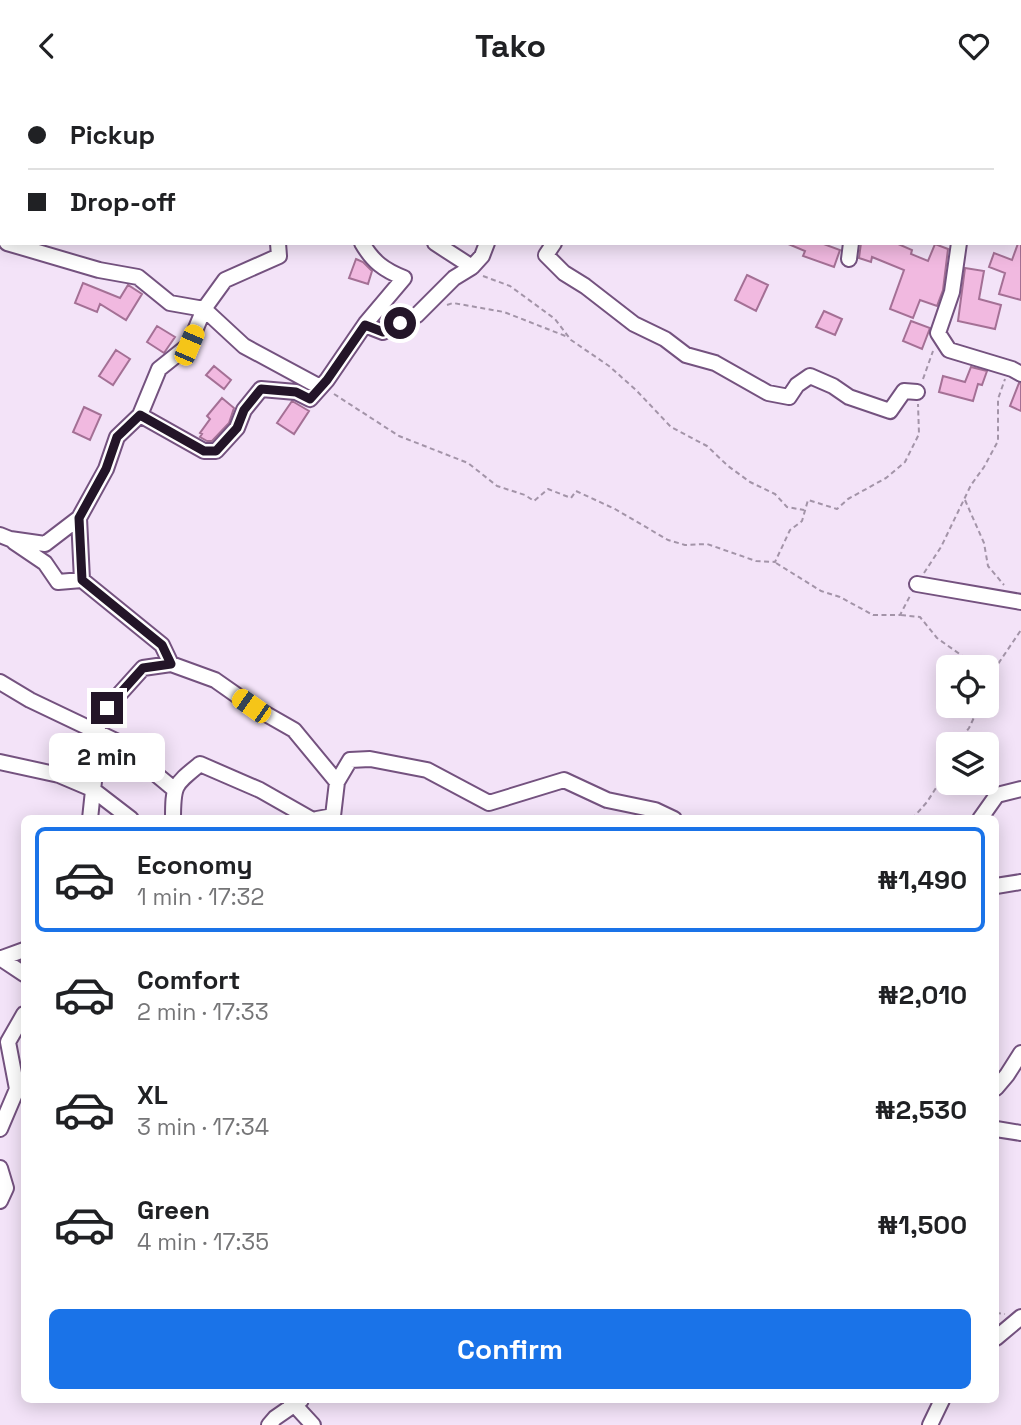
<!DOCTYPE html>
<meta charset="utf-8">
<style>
:root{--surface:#fff;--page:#f2f2f2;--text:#202124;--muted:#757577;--line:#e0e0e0;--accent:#1a73e8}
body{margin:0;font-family:"Space Grotesk",sans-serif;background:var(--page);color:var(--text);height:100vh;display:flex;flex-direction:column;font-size:26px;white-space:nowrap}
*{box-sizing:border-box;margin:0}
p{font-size:23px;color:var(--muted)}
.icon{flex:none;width:38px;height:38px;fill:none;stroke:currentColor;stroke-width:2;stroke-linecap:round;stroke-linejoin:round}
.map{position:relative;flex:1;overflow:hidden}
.sheet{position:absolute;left:21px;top:724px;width:978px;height:588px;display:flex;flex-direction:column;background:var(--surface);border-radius:10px;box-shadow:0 4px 18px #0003}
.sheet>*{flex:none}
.top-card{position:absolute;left:0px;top:0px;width:1022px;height:154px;box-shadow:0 4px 18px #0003;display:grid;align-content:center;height:154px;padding:0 28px;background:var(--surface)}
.tools{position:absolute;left:936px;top:564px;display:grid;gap:14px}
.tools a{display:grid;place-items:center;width:63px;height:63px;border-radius:10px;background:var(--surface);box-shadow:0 4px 18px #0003;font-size:35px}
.end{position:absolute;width:32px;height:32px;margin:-16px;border:9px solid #231528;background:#fff;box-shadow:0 0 0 4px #fff}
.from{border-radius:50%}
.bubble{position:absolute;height:49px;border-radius:10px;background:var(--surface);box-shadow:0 4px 18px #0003;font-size:23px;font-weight:700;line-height:49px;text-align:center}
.car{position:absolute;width:21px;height:42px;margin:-21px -10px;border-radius:9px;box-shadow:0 0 5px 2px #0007;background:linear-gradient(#f5c518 24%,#345 0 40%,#f5c518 0 76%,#345 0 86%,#f5c518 0)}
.top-card b{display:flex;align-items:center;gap:24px;height:66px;font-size:26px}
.top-card b+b{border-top:2px solid var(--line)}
.top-card i{width:18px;height:18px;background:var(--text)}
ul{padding:12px 0 0;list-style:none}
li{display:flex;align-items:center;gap:21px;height:105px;margin:0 14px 10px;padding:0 14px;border:4px solid transparent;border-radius:10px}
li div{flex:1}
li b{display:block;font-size:26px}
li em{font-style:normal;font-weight:700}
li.on{border-color:var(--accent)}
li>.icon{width:63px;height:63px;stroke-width:1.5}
.primary-button{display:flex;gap:14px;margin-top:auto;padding:14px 28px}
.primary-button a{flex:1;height:80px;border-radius:10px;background:var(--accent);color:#fff;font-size:28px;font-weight:700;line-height:80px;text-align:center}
header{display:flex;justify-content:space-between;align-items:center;height:91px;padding:0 28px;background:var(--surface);font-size:32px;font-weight:700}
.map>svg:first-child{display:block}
.building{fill:#f1b9e0;stroke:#a47095;stroke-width:2}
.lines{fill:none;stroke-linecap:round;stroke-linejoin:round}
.minor-casing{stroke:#74527f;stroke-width:18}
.path{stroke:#a394a8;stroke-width:2;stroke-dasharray:5 3.5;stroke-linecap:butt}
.minor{stroke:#fff;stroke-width:14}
.route{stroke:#231528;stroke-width:9}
</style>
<header><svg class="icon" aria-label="back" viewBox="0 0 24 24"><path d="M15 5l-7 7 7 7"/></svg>Tako<svg class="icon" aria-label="heart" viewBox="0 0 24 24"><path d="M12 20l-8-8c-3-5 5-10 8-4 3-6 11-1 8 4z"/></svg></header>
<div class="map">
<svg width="1021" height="1334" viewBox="0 0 1021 1334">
<rect width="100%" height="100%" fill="#f3e3f8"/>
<path class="building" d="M1020 147H1021V209L999 203 1005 182 989 176 994 162 1012 169Z
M786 152H821L840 159 834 176 803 165 805 160Z
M861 152H896L912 159 911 163 928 170 935 153 948 158 943 199 937 215 920 209 913 227 890 218 904 179 872 166 871 171 859 167Z
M356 168 363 171 372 180 368 193 349 187Z
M965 177 984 180 979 208 1001 214 995 238 958 230Z
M747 184 768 194 756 220 735 209Z
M83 192 120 207 128 194 142 203 126 229 100 213 97 221 75 212Z
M824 220 842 228 835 244 816 236Z
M911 230 930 237 922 258 903 250Z
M157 235 175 246 164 262 147 251Z
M116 259 130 268 113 294 99 285Z
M214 275 231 289 224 298 206 284Z
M971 276 987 280 982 294 978 293 973 310 939 301 943 285 965 291Z
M1019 292 1021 293V320L1010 315Z
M222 307 234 317 229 332 212 350H207L200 346 202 343 200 342 210 328 207 325Z
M292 310 309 320 294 343 277 332Z
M84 316 101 324 90 349 73 341Z"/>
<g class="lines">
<defs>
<path id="minor" d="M478 0 481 2
M740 0 744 2
M387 2 388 0
M539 2 540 0
M813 2 814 0
M912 2 913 0
M1016 2 1018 0
M7 152 99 179 138 186 170 212 204 218 244 255 320 296
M435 152 472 176 482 165 487 152
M554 152 546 164 564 182 585 195 634 233 665 248 686 264 715 272 768 302 789 306 797 294 810 285 833 295 849 306 890 320 904 300 917 301
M959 152 952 201 938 242 949 259 1012 278 1021 283
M849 168 851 152
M365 234 383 241 417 224 454 187 472 176
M140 324 204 360H216L237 337 244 319 261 298 296 301 310 308 327 289 366 232 404 187C384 179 373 171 362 152
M79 427 106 378 117 346 140 324 159 278 189 254 204 218 225 189 279 165 278 152
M0 444 10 448 45 453 79 427 82 489 162 554 171 573
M14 451 45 472 58 491 82 489
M917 493 1021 511
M0 591 30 609 116 650 175 699
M0 671 59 684 92 698 131 728
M90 728 96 671V640L107 617 143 577 171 573 215 589 252 615 294 639 337 691
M173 728C173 694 174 694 200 673L260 699 311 728
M317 728 333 725 337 691 350 669 370 668 427 679 489 712 564 689 607 709 655 719 674 728
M980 728 997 704 1021 698
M996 795 1021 791
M0 867 24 883
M2 867 24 859
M24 923 8 951 17 998 24 996
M996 997 1007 984 1021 962
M0 1038 17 998
M996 1038 1021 1042
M0 1077 6 1097 0 1110
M996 1247 1021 1226
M290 1309 313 1334
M269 1334 275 1327 301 1309
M930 1334 942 1309"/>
</defs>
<use href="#minor" class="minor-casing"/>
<path class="path" d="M178 0 180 2
M0 130H2
M483 185 510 195 555 228 571 249 609 275 636 299 671 336 707 355 728 375 750 391 775 403 787 416 804 419
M447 214 453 212 504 221 568 246
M923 288 933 260
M334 303 399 345 468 372 497 395 525 404 534 410 548 398 571 407 576 400 615 418 668 449 685 454 707 453 756 470 775 471 790 439 802 430 808 409 837 418 848 408 886 387 905 371 919 343 918 313
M965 409 984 452 988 475 1004 494
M776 472 821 500 840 506 873 524H900L910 505
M924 482 941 456 971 394 984 376 998 350V308L1005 288
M901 524 920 526 937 547 978 576
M987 583 995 589 987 603
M995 589 998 573 1021 539
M957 653 969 637 980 614
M912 728 927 711 948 678
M996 1222 1005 1223"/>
<use href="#minor" class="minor"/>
</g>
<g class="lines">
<path class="route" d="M107 617 143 577 171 573 162 554 82 489 79 427 106 378 117 346 140 324 204 360H216L237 337 244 319 261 298 296 301 310 308 327 289 365 234 383 241 400 232"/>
</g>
</svg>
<div class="tools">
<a><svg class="icon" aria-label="locate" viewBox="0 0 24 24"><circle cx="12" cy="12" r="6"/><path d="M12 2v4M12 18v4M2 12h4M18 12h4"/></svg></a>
<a><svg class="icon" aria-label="layers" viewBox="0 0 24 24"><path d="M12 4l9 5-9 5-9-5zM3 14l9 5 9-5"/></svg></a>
</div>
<i class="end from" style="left:400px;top:232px"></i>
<i class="end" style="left:107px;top:617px"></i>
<div class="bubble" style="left:49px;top:642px;width:116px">2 min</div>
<i class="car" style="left:189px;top:254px;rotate:23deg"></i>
<i class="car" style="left:251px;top:615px;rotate:305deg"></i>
<div class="top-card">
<b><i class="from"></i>Pickup</b>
<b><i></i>Drop-off</b>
</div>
<section class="sheet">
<ul>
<li class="on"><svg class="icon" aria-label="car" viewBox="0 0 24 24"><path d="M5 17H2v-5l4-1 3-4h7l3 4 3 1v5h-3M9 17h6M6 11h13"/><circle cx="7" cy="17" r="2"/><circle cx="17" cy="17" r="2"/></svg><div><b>Economy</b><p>1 min · 17:32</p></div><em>₦1,490</em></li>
<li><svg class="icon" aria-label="car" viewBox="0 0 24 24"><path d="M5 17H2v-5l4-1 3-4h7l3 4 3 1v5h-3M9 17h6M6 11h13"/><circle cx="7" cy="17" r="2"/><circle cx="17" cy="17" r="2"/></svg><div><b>Comfort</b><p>2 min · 17:33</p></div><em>₦2,010</em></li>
<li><svg class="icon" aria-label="car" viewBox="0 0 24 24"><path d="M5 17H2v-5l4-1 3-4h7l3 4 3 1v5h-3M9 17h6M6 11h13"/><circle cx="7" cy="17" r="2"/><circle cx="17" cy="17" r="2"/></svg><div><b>XL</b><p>3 min · 17:34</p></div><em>₦2,530</em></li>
<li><svg class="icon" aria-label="car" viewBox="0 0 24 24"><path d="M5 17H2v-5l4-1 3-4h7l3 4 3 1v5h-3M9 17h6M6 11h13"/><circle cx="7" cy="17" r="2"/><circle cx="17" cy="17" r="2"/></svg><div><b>Green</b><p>4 min · 17:35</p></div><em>₦1,500</em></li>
</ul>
<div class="primary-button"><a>Confirm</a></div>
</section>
</div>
